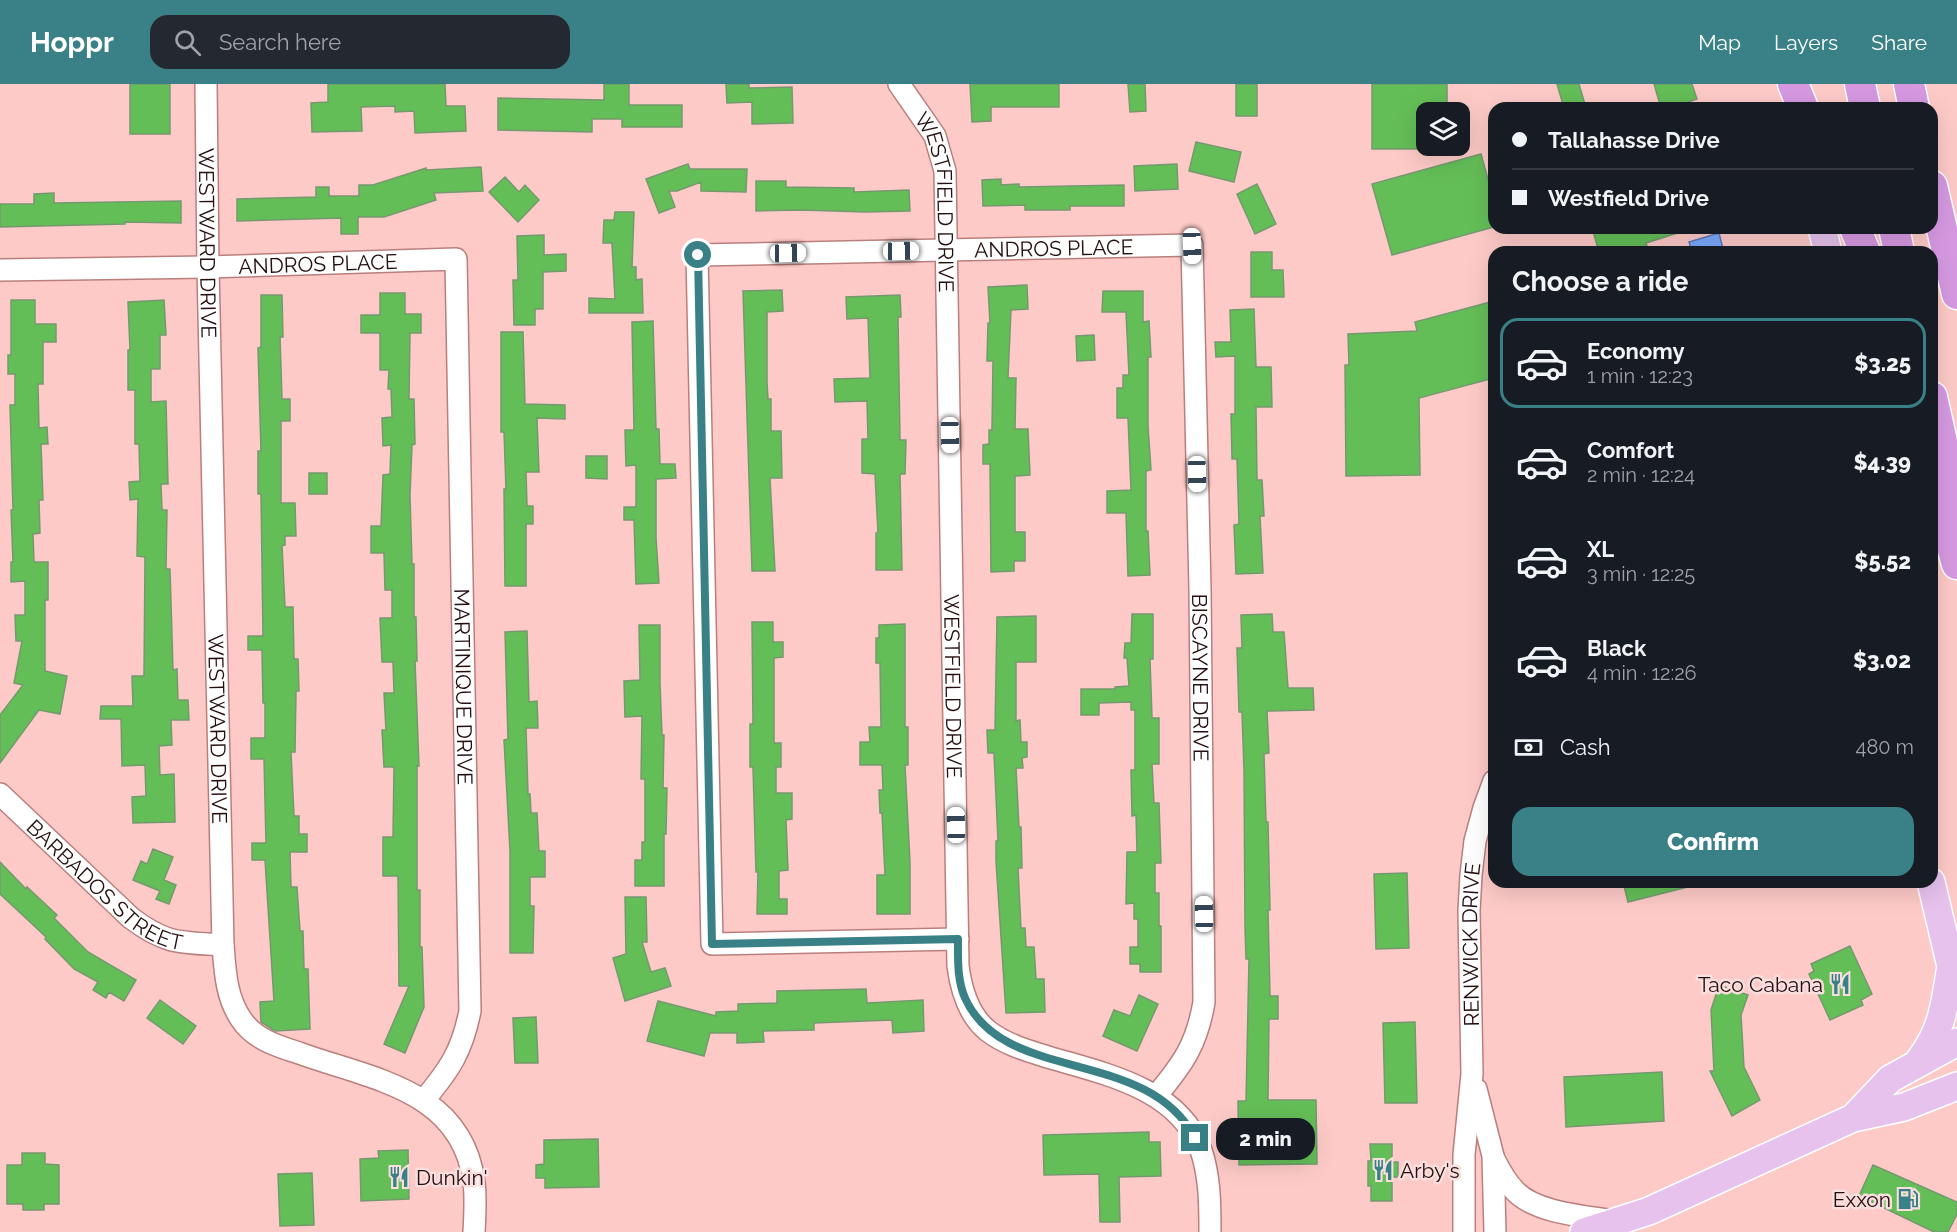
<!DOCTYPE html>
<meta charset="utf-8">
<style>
:root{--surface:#171b24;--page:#242831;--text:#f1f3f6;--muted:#9ea1a6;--line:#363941;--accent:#398186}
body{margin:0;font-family:Raleway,sans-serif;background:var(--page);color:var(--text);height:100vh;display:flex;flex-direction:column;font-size:22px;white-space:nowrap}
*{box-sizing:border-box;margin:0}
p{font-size:20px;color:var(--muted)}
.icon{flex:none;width:33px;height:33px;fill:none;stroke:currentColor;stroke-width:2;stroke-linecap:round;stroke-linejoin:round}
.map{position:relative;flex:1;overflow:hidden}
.sheet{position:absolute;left:1488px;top:162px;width:450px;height:642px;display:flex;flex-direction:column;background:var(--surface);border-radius:18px;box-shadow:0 6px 24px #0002}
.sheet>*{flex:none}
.hud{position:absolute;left:1488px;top:18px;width:450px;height:132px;border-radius:18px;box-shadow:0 6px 24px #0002;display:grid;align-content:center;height:132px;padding:0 24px;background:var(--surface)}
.fabs{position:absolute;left:1416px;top:18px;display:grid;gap:12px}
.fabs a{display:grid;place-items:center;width:54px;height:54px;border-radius:12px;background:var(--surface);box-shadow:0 6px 24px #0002;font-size:30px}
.end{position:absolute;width:27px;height:27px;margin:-14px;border:8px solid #398186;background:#fff;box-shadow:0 0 0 3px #fff}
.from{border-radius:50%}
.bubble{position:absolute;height:42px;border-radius:18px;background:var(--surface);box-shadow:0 6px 24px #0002;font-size:20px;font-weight:800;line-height:42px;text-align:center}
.car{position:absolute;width:18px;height:36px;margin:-18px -9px;border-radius:8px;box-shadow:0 0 4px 2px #0007;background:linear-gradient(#fff 24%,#345 0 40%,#fff 0 76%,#345 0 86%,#fff 0)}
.hud b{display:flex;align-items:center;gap:21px;height:57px;font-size:22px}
.hud b+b{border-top:2px solid var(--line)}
.hud i{width:15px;height:15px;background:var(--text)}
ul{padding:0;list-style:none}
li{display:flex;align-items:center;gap:18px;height:90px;margin:0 12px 9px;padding:0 12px;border:3px solid transparent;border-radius:18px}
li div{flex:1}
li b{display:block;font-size:22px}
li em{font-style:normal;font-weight:800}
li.selected{border-color:var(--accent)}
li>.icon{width:54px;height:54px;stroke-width:1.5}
h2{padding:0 24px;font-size:27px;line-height:72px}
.pay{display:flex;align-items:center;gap:15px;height:66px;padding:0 24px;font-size:22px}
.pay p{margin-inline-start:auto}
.primary-button{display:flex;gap:12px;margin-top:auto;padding:12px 24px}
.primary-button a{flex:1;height:69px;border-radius:18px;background:var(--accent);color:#fff;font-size:24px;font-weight:800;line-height:69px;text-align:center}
header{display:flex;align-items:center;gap:36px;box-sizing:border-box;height:84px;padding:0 30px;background:var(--accent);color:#fff}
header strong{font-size:28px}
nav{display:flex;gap:33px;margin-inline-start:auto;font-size:21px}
.search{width:420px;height:54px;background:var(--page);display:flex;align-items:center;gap:15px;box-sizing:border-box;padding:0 21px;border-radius:18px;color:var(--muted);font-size:22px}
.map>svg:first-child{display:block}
.water{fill:#7aa9fd;stroke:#607ab5;stroke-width:1.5}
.building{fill:#64be57;stroke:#75996f;stroke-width:1.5}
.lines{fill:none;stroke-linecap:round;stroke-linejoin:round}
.minor-casing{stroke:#ba7f7d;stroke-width:24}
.major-casing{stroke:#fff;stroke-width:30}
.highway-casing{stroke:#fff;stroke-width:33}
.minor{stroke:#fff;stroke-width:21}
.major{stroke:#e6c2ed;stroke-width:27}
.highway{stroke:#d699e1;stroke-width:30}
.route{stroke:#398186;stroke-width:8}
.labels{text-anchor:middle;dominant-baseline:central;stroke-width:5;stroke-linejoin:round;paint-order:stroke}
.street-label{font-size:21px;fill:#240e0e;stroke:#f8dedd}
.poi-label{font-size:21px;fill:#240e0e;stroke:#f8dedd;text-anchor:end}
</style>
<header>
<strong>Hoppr</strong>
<div class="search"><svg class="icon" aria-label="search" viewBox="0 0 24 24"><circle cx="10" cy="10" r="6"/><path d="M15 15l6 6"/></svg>Search here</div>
<nav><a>Map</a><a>Layers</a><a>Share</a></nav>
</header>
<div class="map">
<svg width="1957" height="1148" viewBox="0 0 1957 1148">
<rect width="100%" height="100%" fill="#fdcac7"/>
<path class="water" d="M1719 149 1723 165 1714 168H1692L1689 158Z"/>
<path class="building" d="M130 0H170V50H130Z
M328 0H445L446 22H465L466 47 415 49 414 27 395 28V22L361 23 362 47 312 48 311 19 328 18Z
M604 0H629V21H682V43H622V35H592V48L498 46V14L604 16Z
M726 0H749V4L792 3 793 39 752 40V18L727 19Z
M970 0H1059V23H991V37L972 38Z
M1128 0H1145L1146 27 1130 28Z
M1236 0H1257V32H1236Z
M1372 0H1447V28H1426V65H1372Z
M1557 0H1579L1586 24H1564Z
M1654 0H1692L1697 15 1670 24H1661Z
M1196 58 1241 68 1234 98 1189 87Z
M1481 70 1494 117V143L1392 171 1372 100Z
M688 80 690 85H747L746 108 701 107V98L677 107H669L675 123 659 129 646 95Z
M1177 80 1178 105 1135 107 1134 82Z
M481 83 483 107 434 109 436 116 384 133H358V150H341V134L237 137V115L316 113V103H329V112H359V101H373L426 84V86Z
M505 93 519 108 525 101 539 116 518 138 489 108Z
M1001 95V101L1019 100V103L1124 101V122H1070V126H1025V121L983 122 982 96Z
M756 97H786V103L854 104V108L909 106 910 127 865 128 801 126 756 127Z
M1257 100 1276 140 1255 150 1237 110Z
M54 109V119L181 117V139L125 138V140L0 143V120H34V110Z
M615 128H634L632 183H636V196L642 195 643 229H589V214L615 215 612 159H603L604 136H614Z
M1592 144H1683L1684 147 1646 159 1649 168H1599Z
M544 151V171L566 170V187L543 188V225H535V241H514L513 196H518L517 152Z
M1251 168H1272V186H1283L1284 213H1251Z
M1027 201 1028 225 1011 226 1008 294H1016L1015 345H1028L1030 391 1015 392V448H1025V477H1014V487L991 488 990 380H983V361L989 360V346H992L993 277H987L988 239H990L988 203Z
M782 206 783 227 767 228V298L768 315H771V347H781L782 394H770L775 487H752L743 207Z
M1103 207H1143V238L1149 237 1151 273H1148V342L1151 386 1146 387V447H1148L1150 491 1128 492 1126 429H1107V407L1131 406 1128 334H1117V304H1123V291H1129L1126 228H1102Z
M380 209H405V230H421V249H410L409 315H414L415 360 412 361 410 411 412 480H414V533H416L417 577H415L419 682H417V806H420V863H422L424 923 405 969 384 960 409 902H399L398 792H383V753H393L394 683H384L382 646H386L384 609H394L393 578H382L380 534H392V506H385L384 469H371V442H381L383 391 390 390 391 361 383 362 382 334 392 333 391 305H388L389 286H380V249H361V231H380Z
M261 211H282L283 253H280L282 315H290V337H281V419H295L296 452H285V461L282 462 285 523H293L294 575H298L299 607H296L295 668H291L294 732H299V750H307V768H290L291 803H297L300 847H303L304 885H308L310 945 275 947 261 938 260 918 274 917 265 776H252V759H266L264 675H251V654H265V619H263L262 566H248V552H263L261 410H258V367H261L258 264 261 263Z
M900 211 901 233H898L900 356H906L905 390H900L902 486H876V449H878L875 390 862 389V355H868L867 317 835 318 834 295 870 294 868 234 847 235 846 213Z
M11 216H35V240H56V258H43V300H38L39 344 47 343 48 360H41L43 416H39L40 449 33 450 34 478H48V516H45V587L67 592 60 630 39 626 0 679V631L23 601 14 599 22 557H16L15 531H25V497L11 498V478H13L11 426H13L10 321H15V290H8V271H11Z
M164 216 166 251H160V285H151V318L166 317 168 400H161L162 426H167L166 485H170L173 586 177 585 178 616H188L189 636H171L172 661 159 662 160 691 174 690 175 738 133 739 132 713 146 712 145 681 122 682 121 635H100L101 622H133L132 592H144L145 473 137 472 138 415 130 416 129 398 140 397 139 360H135V306H128V266H130L128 218Z
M1494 217V294L1419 314 1420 391 1346 392 1345 281H1349L1348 250 1417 247 1415 238Z
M1254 225 1256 283H1271L1272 323H1256L1257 396H1262L1264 432H1260L1263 489 1236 490 1234 441 1239 440 1237 375H1232L1231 330H1235V272L1216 273 1215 258H1231L1230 226Z
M653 237 656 345H659L660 380H675L676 394 656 395V454L659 499 636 500 634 436H624V423H636V381L626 382 625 346H634L632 238Z
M501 248H523L525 320 565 321V335L537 334 539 388H526L527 422H533V440H526V502H505L504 405H506L504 348H501Z
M1094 251 1095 276 1077 277 1076 252Z
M586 372H607V395L586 394Z
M309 389H327V410H309Z
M1132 530H1153V575H1150L1152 634H1159V680H1152L1154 719H1159L1161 779H1155V809H1159V842H1161V888H1140V880H1130V863H1138V835H1134V819L1126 820 1127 768H1137L1136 731 1132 732 1131 686H1135V626H1131V618L1099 619V631H1081V605H1115V603L1129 602 1127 574H1124L1125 559H1131Z
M1272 530 1273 548H1284L1288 604H1313L1314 626 1267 627 1269 669 1264 670 1266 738H1268L1270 826H1268L1270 912H1278V935H1269L1268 1016H1316L1317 1080 1239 1081 1238 1017H1246L1249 875H1246L1245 843 1244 686 1242 628H1239L1237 564H1242L1241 531Z
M1036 532V578H1016V637L1020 636 1021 658H1027V673L1022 674 1023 684H1016L1019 743H1021L1022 784H1018L1021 844H1025L1026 863H1034L1036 895H1044L1045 928 1006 929 996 777V757H998L994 669H988L987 646H995L997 533Z
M752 538H773V558H783V573L774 574V659H781V683H776V709H792V735L786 736 788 786 779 787V815H787V830H757L758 788H756L753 683H750V640H753Z
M905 540V643H908V681H905L910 778V830H877V791H885L882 729H880L879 706H883L882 681H860V658H870L869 643H881L880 579H876V554H879V541Z
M639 541H660V599L662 651H664L663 704H667L666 750H664V802H635V776H642V758H645V695H641L642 632 625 633 624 597 640 596Z
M527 547 529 618 537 617 538 644H526L528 710H530L531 729H537L539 767H545V793H530V822H534L533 869H510V767L504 656 508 655 505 548Z
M153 765 173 773 164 796 176 801 169 820 156 815 160 807 133 796 141 777 147 780Z
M0 778 26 805 27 803 57 831 54 834 88 868 136 896 124 917 109 908 106 914 93 906 98 898 74 885 45 855 46 853 0 810Z
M1407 789 1409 864 1376 865 1374 790Z
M1623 798H1688V803L1628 818Z
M625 813H646L647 858H642L651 888 665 884 671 902 625 917 613 874 626 870Z
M1850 862 1872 910 1861 916 1863 921 1830 936 1809 890 1814 887 1811 880Z
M1719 901 1748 911 1741 931 1744 983 1760 1016 1732 1032 1710 987H1714L1711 926Z
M866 905 867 919 923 916 924 947 893 949 892 936 814 939V946L763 947 764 958 737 959V949H710L704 972 647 957 658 917 716 932V928L738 927V920L777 919V907Z
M1139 911 1158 920 1137 967 1103 952 1114 926 1130 932Z
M160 916 196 942 183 960 147 934Z
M536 933 538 979H515L513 934Z
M1415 938 1417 1019H1385L1383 939Z
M1662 988 1664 1037 1566 1043 1564 993Z
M1149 1048V1058H1160L1161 1092 1119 1093 1120 1138H1100L1099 1090 1044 1091 1043 1051Z
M598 1055 599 1103 545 1104V1094H536V1081L544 1080V1056Z
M1370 1060H1392V1078H1398V1093H1392V1117H1371V1102H1368V1077H1371Z
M408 1066 409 1115 361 1117 360 1075 379 1074 378 1067Z
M22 1069H45V1080L59 1081V1120H44V1126H23V1120H7V1081H22Z
M1873 1081 1957 1118V1130L1948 1148H1934L1859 1112Z
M312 1089 314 1141 280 1142 278 1090Z"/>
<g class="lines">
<defs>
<g id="minor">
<path id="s1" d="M206 0 208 183 223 861C225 887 226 913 241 935 254 955 277 962 299 969 370 995 462 1005 474 1098 476 1114 475 1131 474 1148"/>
<path id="s2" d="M899 0 935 52 945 87 958 882C961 905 968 931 988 947 1006 961 1029 967 1051 974 1106 990 1179 1005 1201 1066 1210 1093 1210 1121 1210 1148"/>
<path id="s3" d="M0 186 208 183 456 175 470 927C462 967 450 985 424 1016"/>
<path id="s4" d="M0 710 131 834C167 861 180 858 223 861"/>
<path id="s5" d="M958 855 712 860 697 171 1192 161 1200 505 1204 918C1197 960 1183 980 1156 1012"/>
<path d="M1476 1005 1493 1072 1495 1148"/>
<path d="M1494 1075C1500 1087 1506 1098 1515 1107 1536 1129 1584 1132 1613 1137"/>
<path id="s6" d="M1464 1148V1071L1472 990 1469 827 1471 791 1475 757 1484 724 1494 697"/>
</g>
<path id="major" d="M1822 144 1828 168
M1931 798 1957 908
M1919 977C1942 946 1944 925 1950 888
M1853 1034 1890 995 1957 958
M1584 1148 1649 1127 1853 1034 1904 1023 1957 1002"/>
<path id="highway" d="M1793 0 1803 24
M1860 0 1865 24
M1909 0 1914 24
M1932 102 1957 210
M1855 144 1865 168
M1894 144 1899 168
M1932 313 1957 425
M1934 401 1957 480"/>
</defs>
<use href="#minor" class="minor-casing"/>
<use href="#major" class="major-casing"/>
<use href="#highway" class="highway-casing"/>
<use href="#minor" class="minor"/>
<use href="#major" class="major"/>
<use href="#highway" class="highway"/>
</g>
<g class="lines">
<path class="route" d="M698 171 712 860 958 855C958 875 957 896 965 914 1004 1001 1147 962 1195 1054"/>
</g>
<defs>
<symbol id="restaurant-bare" viewBox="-9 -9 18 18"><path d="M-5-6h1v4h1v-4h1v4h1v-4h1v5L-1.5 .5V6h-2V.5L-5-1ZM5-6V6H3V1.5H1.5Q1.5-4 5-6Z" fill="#398186" stroke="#f8dedd" stroke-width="2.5" paint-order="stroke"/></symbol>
<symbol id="fuel-bare" viewBox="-9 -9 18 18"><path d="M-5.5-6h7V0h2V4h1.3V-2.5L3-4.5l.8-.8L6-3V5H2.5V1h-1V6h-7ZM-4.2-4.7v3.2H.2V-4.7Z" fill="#398186" stroke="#f8dedd" stroke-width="2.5" paint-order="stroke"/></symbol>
</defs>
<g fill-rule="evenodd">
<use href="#restaurant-bare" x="1825" y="885" width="30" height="30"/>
<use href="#restaurant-bare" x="1368" y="1071" width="30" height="30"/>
<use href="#restaurant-bare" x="384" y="1078" width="30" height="30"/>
<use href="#fuel-bare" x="1893" y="1100" width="30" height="30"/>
</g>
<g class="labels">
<g class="street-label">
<text stroke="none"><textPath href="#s2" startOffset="129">WESTFIELD DRIVE</textPath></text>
<text stroke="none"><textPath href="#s1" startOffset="159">WESTWARD DRIVE</textPath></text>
<text stroke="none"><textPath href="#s5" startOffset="1292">ANDROS PLACE</textPath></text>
<text stroke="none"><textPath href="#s3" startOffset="318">ANDROS PLACE</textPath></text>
<text stroke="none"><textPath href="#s5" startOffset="1863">BISCAYNE DRIVE</textPath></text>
<text stroke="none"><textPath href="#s3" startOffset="884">MARTINIQUE DRIVE</textPath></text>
<text stroke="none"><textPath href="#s2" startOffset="615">WESTFIELD DRIVE</textPath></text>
<text stroke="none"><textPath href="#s1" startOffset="645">WESTWARD DRIVE</textPath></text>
<text stroke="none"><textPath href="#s4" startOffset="140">BARBADOS STREET</textPath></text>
<text stroke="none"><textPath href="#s6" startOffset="288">RENWICK DRIVE</textPath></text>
</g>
<g class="poi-label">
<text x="1823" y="900">Taco Cabana</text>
<text x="1400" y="1086" text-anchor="start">Arby's</text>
<text x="416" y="1093" text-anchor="start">Dunkin'</text>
<text x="1891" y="1115">Exxon</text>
</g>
</g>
</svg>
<div class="fabs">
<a><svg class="icon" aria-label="layers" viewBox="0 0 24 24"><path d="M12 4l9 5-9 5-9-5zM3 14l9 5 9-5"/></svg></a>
</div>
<i class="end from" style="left:698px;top:171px"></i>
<i class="end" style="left:1195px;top:1054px"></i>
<div class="bubble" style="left:1216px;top:1034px;width:99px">2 min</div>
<i class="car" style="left:1192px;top:162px;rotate:178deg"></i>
<i class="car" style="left:901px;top:167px;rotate:89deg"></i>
<i class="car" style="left:788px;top:169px;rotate:89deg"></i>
<i class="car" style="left:950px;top:351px;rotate:179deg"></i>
<i class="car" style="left:1197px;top:390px;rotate:179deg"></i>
<i class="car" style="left:956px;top:741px;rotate:359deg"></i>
<i class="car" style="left:1204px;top:830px;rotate:359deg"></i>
<div class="hud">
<b><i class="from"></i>Tallahasse Drive</b>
<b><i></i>Westfield Drive</b>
</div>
<section class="sheet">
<h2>Choose a ride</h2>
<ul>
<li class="selected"><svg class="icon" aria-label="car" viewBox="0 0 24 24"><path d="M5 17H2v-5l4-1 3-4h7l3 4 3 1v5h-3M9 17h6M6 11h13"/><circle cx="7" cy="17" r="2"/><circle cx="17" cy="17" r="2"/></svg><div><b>Economy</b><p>1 min · 12:23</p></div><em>$3.25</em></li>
<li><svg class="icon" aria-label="car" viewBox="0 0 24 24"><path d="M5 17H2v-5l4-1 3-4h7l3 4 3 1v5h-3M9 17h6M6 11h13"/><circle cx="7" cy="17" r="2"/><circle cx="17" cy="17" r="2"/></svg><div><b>Comfort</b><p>2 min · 12:24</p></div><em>$4.39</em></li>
<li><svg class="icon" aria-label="car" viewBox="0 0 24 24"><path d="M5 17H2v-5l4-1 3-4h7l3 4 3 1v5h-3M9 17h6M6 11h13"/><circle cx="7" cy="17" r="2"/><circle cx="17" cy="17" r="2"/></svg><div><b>XL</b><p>3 min · 12:25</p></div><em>$5.52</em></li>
<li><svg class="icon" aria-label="car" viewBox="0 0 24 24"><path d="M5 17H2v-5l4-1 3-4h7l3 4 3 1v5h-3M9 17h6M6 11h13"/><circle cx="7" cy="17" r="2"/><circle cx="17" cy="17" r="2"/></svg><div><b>Black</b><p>4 min · 12:26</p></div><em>$3.02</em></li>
</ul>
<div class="pay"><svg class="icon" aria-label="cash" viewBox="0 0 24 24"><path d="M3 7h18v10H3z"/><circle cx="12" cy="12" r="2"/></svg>Cash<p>480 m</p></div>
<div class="primary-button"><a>Confirm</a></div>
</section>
</div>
